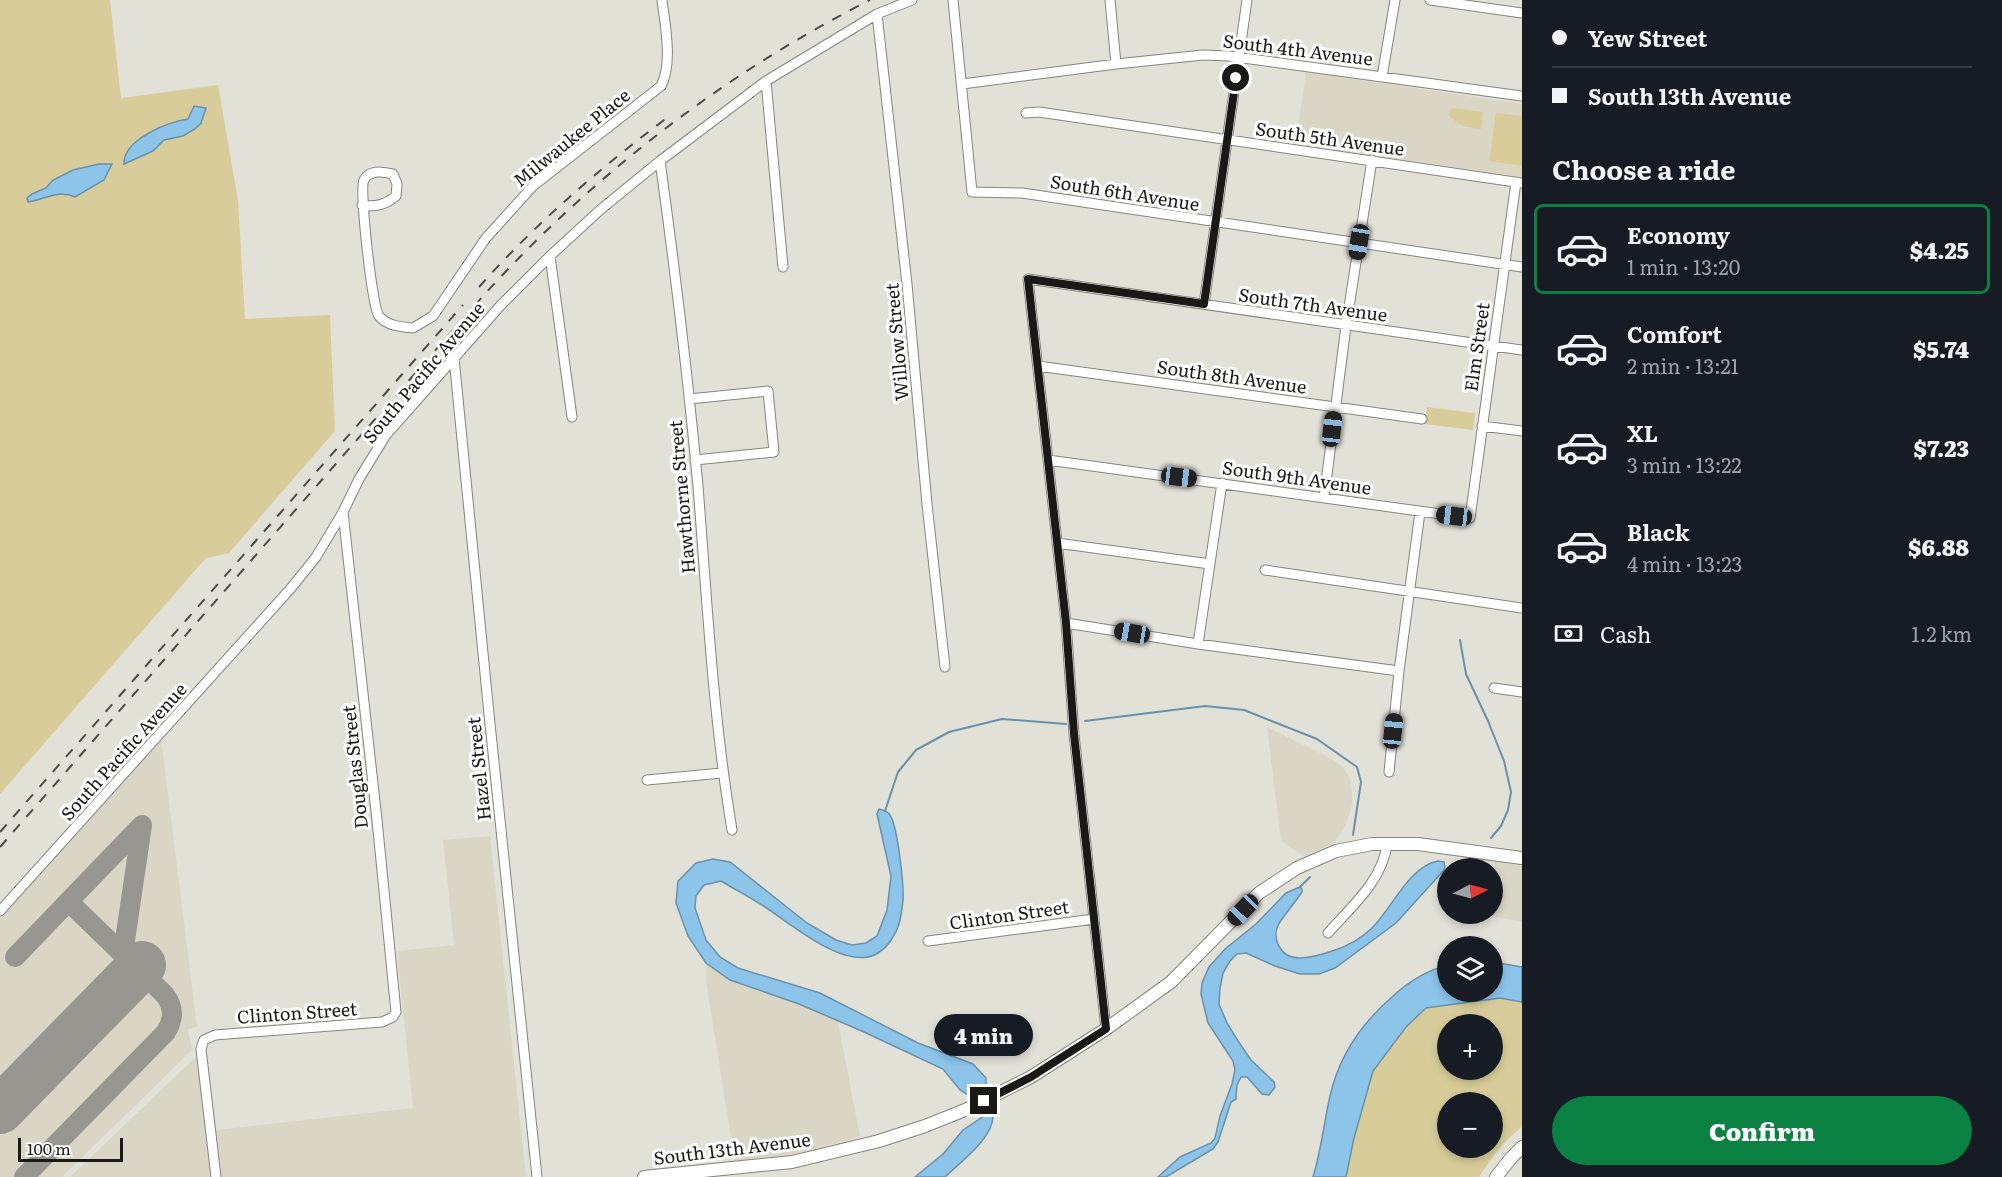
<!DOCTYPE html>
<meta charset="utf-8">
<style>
:root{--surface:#171b24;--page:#20242c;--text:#f1f3f6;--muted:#9ea1a6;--line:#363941;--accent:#0b8043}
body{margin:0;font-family:Literata,serif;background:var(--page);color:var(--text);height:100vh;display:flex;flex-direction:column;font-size:22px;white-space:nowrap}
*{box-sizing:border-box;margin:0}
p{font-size:20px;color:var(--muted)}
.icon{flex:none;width:33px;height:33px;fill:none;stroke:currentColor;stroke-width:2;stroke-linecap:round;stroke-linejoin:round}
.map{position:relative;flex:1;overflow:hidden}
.drawer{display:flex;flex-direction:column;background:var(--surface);width:480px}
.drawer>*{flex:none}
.hud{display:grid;align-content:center;height:132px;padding:0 30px;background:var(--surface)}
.needle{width:39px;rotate:84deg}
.controls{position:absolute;left:1437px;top:858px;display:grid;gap:12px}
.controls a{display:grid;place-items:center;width:66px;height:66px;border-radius:50%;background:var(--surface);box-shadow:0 3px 9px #0003;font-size:30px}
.scale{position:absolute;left:18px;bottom:15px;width:105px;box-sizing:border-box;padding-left:6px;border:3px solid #1a1916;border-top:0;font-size:16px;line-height:21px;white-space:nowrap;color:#1a1916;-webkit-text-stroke:4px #fff;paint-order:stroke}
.end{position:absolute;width:27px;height:27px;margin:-14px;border:8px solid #1a1916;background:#fff;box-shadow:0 0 0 3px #fff}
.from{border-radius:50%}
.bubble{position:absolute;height:42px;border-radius:21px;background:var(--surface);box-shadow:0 3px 9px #0003;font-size:20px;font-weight:800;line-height:42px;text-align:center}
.car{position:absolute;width:18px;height:36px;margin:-18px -9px;border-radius:8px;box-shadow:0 0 4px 2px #0007;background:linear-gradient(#222 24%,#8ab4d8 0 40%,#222 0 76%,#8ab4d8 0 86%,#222 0)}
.hud b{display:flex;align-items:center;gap:21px;height:57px;font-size:22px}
.hud b+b{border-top:2px solid var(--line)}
.hud i{width:15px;height:15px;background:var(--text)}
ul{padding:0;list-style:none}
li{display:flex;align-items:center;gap:18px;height:90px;margin:0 12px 9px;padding:0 18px;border:3px solid transparent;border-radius:9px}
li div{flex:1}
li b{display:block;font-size:22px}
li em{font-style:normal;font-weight:800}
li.selected{border-color:var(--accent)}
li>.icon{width:54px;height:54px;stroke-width:1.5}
h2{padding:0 30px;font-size:27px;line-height:72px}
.pay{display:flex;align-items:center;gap:15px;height:66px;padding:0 30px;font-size:22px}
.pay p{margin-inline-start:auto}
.action{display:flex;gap:12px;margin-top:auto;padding:12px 30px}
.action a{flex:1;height:69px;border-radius:36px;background:var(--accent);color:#fff;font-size:24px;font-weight:800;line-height:69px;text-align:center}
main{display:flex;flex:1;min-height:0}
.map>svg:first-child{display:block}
.built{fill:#d9d6c6}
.green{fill:#d8cd9a;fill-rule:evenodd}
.water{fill:#8cc4ea;stroke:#6a91aa;stroke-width:1.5}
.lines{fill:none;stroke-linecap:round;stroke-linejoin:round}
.stream{stroke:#6a91aa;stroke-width:2}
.taxiway{stroke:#989690;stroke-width:20}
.runway{stroke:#989690;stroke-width:48}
.minor-casing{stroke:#86847c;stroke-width:11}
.major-casing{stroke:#86847c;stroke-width:14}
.minor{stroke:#fff;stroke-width:9}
.major{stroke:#fff;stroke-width:12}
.rail{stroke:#4d4c47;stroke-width:2;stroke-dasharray:10 10;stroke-linecap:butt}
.route{stroke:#1a1916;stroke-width:8}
.labels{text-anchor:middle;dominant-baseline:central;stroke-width:6;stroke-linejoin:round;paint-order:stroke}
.street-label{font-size:18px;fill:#1a1916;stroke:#fff}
</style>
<main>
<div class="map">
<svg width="1522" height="1177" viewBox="0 0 1522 1177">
<rect width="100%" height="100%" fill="#e2e1d8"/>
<path class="built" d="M1306 72 1522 104V177L1296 144Z
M1267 727 1332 759 1343 767 1350 778 1352 789V805L1346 824 1335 842 1305 857 1281 841Z
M161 738 197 1027 188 1029 192 1050 62 1177H0V916Z
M490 836 526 1177H70L199 1054 208 1131 413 1108 397 951 454 945 443 840Z
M1495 860 1522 864V922L1487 915 1492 914V875Z
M706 963 730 980 799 1004 838 1021 860 1137 789 1155 735 1161 706 982Z"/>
<path class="green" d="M0 0H110L121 98 218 85 238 200 245 319 330 315 335 431 229 553 206 558 0 794Z
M1451 108 1483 112 1481 129 1462 126 1449 116Z
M1496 113 1522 116V166L1489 161Z
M1427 407 1475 413 1473 430 1425 424Z
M1500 998 1522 1002V1127C1504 1140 1491 1159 1479 1177H1346L1354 1138 1373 1071 1406 1027 1426 1008ZM1448 1024H1492V1070H1448ZM1448 1102H1492V1148H1448Z"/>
<path class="water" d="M194 106 206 108 201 123 195 129 183 136 164 140 153 151 124 164C123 140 167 122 188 119Z
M99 164H112L104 180 75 197C60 189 43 200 28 202L27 198 32 194 46 188 53 180 73 170Z
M879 809C883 810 888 811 890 815 898 828 904 886 903 901 902 908 901 917 899 924 896 934 888 947 878 953 847 973 790 923 765 907 751 898 736 890 721 881L704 885 696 896 695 908 706 940 720 957 738 968 820 993 918 1043 973 1064 986 1078V1085L976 1092 968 1095 960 1090 943 1069 864 1032 799 1004 730 980 706 963 688 936 676 903 678 881 696 863 713 859 730 862 807 923 836 940 852 945 866 943 877 936 887 910 891 876 877 814Z
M1438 861 1444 862 1445 869 1396 923 1335 968 1319 974H1300L1275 966 1246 953 1237 954 1230 961 1223 973 1220 988 1219 1004 1227 1023 1238 1041 1251 1060 1274 1082 1275 1087 1269 1095 1262 1094 1247 1077H1241L1237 1085 1236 1099 1231 1102 1218 1142 1213 1149 1166 1177H1158L1180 1157 1211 1143 1215 1138 1220 1116 1232 1084 1235 1070 1233 1061 1208 1023 1201 994 1202 983 1209 967 1225 949 1256 924 1286 893 1300 887 1302 889V892C1295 902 1287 912 1280 922 1270 937 1280 958 1299 958 1310 958 1324 954 1335 950 1348 946 1361 938 1371 929 1391 910 1409 866 1438 861Z
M1493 962 1522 967V1002L1500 998 1426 1008 1406 1027 1373 1071 1354 1138 1346 1177H1313C1321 1151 1324 1123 1330 1096 1339 1056 1362 1023 1392 997 1407 983 1428 969 1447 966L1448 992H1492Z
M987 1114 993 1115C994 1138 960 1162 945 1177H915L943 1154 963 1130Z"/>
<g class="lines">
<path class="stream" d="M1460 640 1466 674 1488 721 1504 761 1511 792 1508 810 1501 826 1491 838
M1085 721 1205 706 1244 710 1317 739 1357 767 1361 782 1353 835
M885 811 898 772 916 750 949 732 1002 719 1066 724
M1300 887 1310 877"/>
<path class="taxiway" d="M123 954 142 825
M15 957 142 825
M24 1177 166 1032C174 1019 174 1007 165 995L69 902"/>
<path class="runway" d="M0 1110 142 965"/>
<defs>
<path id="minor" d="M953 0 972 192 1022 193 1522 267
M1110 0 1116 64
M1430 0 1522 13
M877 14 907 284 927 504 945 667
M1382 77 1395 0
M766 81 783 267
M962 84 1116 64 1203 55 1229 56 1522 96
M1026 113 1039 112 1522 183
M660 161C675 269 688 378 698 486 707 601 713 716 732 830
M362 205C376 207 385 205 396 196L397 184 393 174C382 172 370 169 364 180 359 188 372 307 379 316 387 326 402 327 413 328L433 316 486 238 533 186 661 86C673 64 665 24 662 0
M550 256 572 417
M1204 304 1247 0
M454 358 489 714 537 1177
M1038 366 1422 419
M689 399 768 391 774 452 695 460
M1482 426 1522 431
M1048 460 1470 518 1516 182
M1324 498 1346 326 1372 160
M1057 543 1210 564
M1265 570 1522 608
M1066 623 1198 644 1399 671
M1198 644 1222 483
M1494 688 1522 692
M1389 772 1399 671 1420 512
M647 780 722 773
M0 911 292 587 316 557 343 512 359 479 386 435 501 305 550 256 600 210 660 161 766 81 877 14 912 0
M1328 933C1351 907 1383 880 1387 844
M928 941 1094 919
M1106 1029 1074 734 1066 623 1028 279 1522 350
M216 1177 201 1049 204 1040 215 1035 382 1022 393 1017 396 1012 377 820 343 512"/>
<path id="major" d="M644 1177 792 1162 879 1141 925 1126 965 1110 1031 1077 1106 1029 1171 982 1259 893 1297 868 1336 851 1372 844H1418L1522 858
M1496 1177 1511 1158 1522 1147"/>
</defs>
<use href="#minor" class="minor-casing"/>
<use href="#major" class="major-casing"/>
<use href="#minor" class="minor"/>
<use href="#major" class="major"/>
<path class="rail" d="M479 287C536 223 600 168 668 117
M0 832 463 305
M0 847 483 296C592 176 725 73 870 0"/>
</g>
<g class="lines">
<path class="route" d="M984 1101 1031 1077 1106 1029 1074 734 1066 623 1028 279 1204 304 1236 78"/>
</g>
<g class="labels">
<g class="street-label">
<text transform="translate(1298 49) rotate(7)">South 4th Avenue</text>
<text transform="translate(571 137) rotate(-39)">Milwaukee Place</text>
<text transform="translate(1330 138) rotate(8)">South 5th Avenue</text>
<text transform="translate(1125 192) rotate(9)">South 6th Avenue</text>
<text transform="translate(1313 304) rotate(8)">South 7th Avenue</text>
<text transform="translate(896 342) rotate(-95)">Willow Street</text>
<text transform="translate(1476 347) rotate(-82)">Elm Street</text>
<text transform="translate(423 372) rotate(-50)">South Pacific Avenue</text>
<text transform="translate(1232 376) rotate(8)">South 8th Avenue</text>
<text transform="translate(1297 477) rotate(8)">South 9th Avenue</text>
<text transform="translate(681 497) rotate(-95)">Hawthorne Street</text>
<text transform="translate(123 751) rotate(-48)">South Pacific Avenue</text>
<text transform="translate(354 767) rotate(-96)">Douglas Street</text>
<text transform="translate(478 769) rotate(-96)">Hazel Street</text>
<text transform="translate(1009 914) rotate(-8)">Clinton Street</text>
<text transform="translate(297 1012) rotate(-4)">Clinton Street</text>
<text transform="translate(732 1148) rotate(-7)">South 13th Avenue</text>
</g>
</g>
</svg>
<div class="controls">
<a><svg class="needle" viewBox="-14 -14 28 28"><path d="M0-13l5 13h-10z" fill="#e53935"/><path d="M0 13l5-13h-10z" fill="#9ea1a6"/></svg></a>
<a><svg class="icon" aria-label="layers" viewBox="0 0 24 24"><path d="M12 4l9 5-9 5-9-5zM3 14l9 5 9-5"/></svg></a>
<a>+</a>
<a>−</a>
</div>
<div class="scale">100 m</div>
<i class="end from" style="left:1236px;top:78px"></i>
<i class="end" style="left:984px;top:1101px"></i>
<div class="bubble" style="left:934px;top:1014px;width:99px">4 min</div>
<i class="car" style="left:1359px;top:242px;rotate:189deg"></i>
<i class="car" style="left:1332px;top:429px;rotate:7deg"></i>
<i class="car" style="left:1179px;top:477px;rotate:97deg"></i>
<i class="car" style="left:1454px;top:516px;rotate:277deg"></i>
<i class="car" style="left:1132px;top:633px;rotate:279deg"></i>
<i class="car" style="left:1393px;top:731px;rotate:6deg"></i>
<i class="car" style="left:1243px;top:910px;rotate:224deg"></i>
</div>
<section class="drawer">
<div class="hud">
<b><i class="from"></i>Yew Street</b>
<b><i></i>South 13th Avenue</b>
</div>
<h2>Choose a ride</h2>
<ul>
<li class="selected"><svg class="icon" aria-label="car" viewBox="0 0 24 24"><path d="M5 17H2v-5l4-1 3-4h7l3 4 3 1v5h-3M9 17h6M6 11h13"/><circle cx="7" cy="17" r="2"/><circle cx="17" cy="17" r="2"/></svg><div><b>Economy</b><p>1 min · 13:20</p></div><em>$4.25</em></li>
<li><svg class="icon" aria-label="car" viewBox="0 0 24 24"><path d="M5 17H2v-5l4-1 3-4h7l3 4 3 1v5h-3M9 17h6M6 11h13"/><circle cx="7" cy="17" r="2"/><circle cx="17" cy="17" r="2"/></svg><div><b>Comfort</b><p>2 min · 13:21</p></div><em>$5.74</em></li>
<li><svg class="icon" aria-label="car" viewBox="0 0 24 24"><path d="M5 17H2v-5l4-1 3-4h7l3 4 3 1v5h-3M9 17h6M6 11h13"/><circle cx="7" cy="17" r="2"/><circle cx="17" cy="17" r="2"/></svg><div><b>XL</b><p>3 min · 13:22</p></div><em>$7.23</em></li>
<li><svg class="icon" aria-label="car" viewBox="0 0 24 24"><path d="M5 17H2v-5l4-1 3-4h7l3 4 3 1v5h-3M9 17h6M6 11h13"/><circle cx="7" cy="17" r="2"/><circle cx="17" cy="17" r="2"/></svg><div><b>Black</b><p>4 min · 13:23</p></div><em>$6.88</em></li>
</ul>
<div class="pay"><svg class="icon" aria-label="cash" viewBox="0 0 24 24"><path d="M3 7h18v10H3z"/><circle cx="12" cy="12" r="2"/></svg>Cash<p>1.2 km</p></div>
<div class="action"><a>Confirm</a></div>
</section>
</main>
